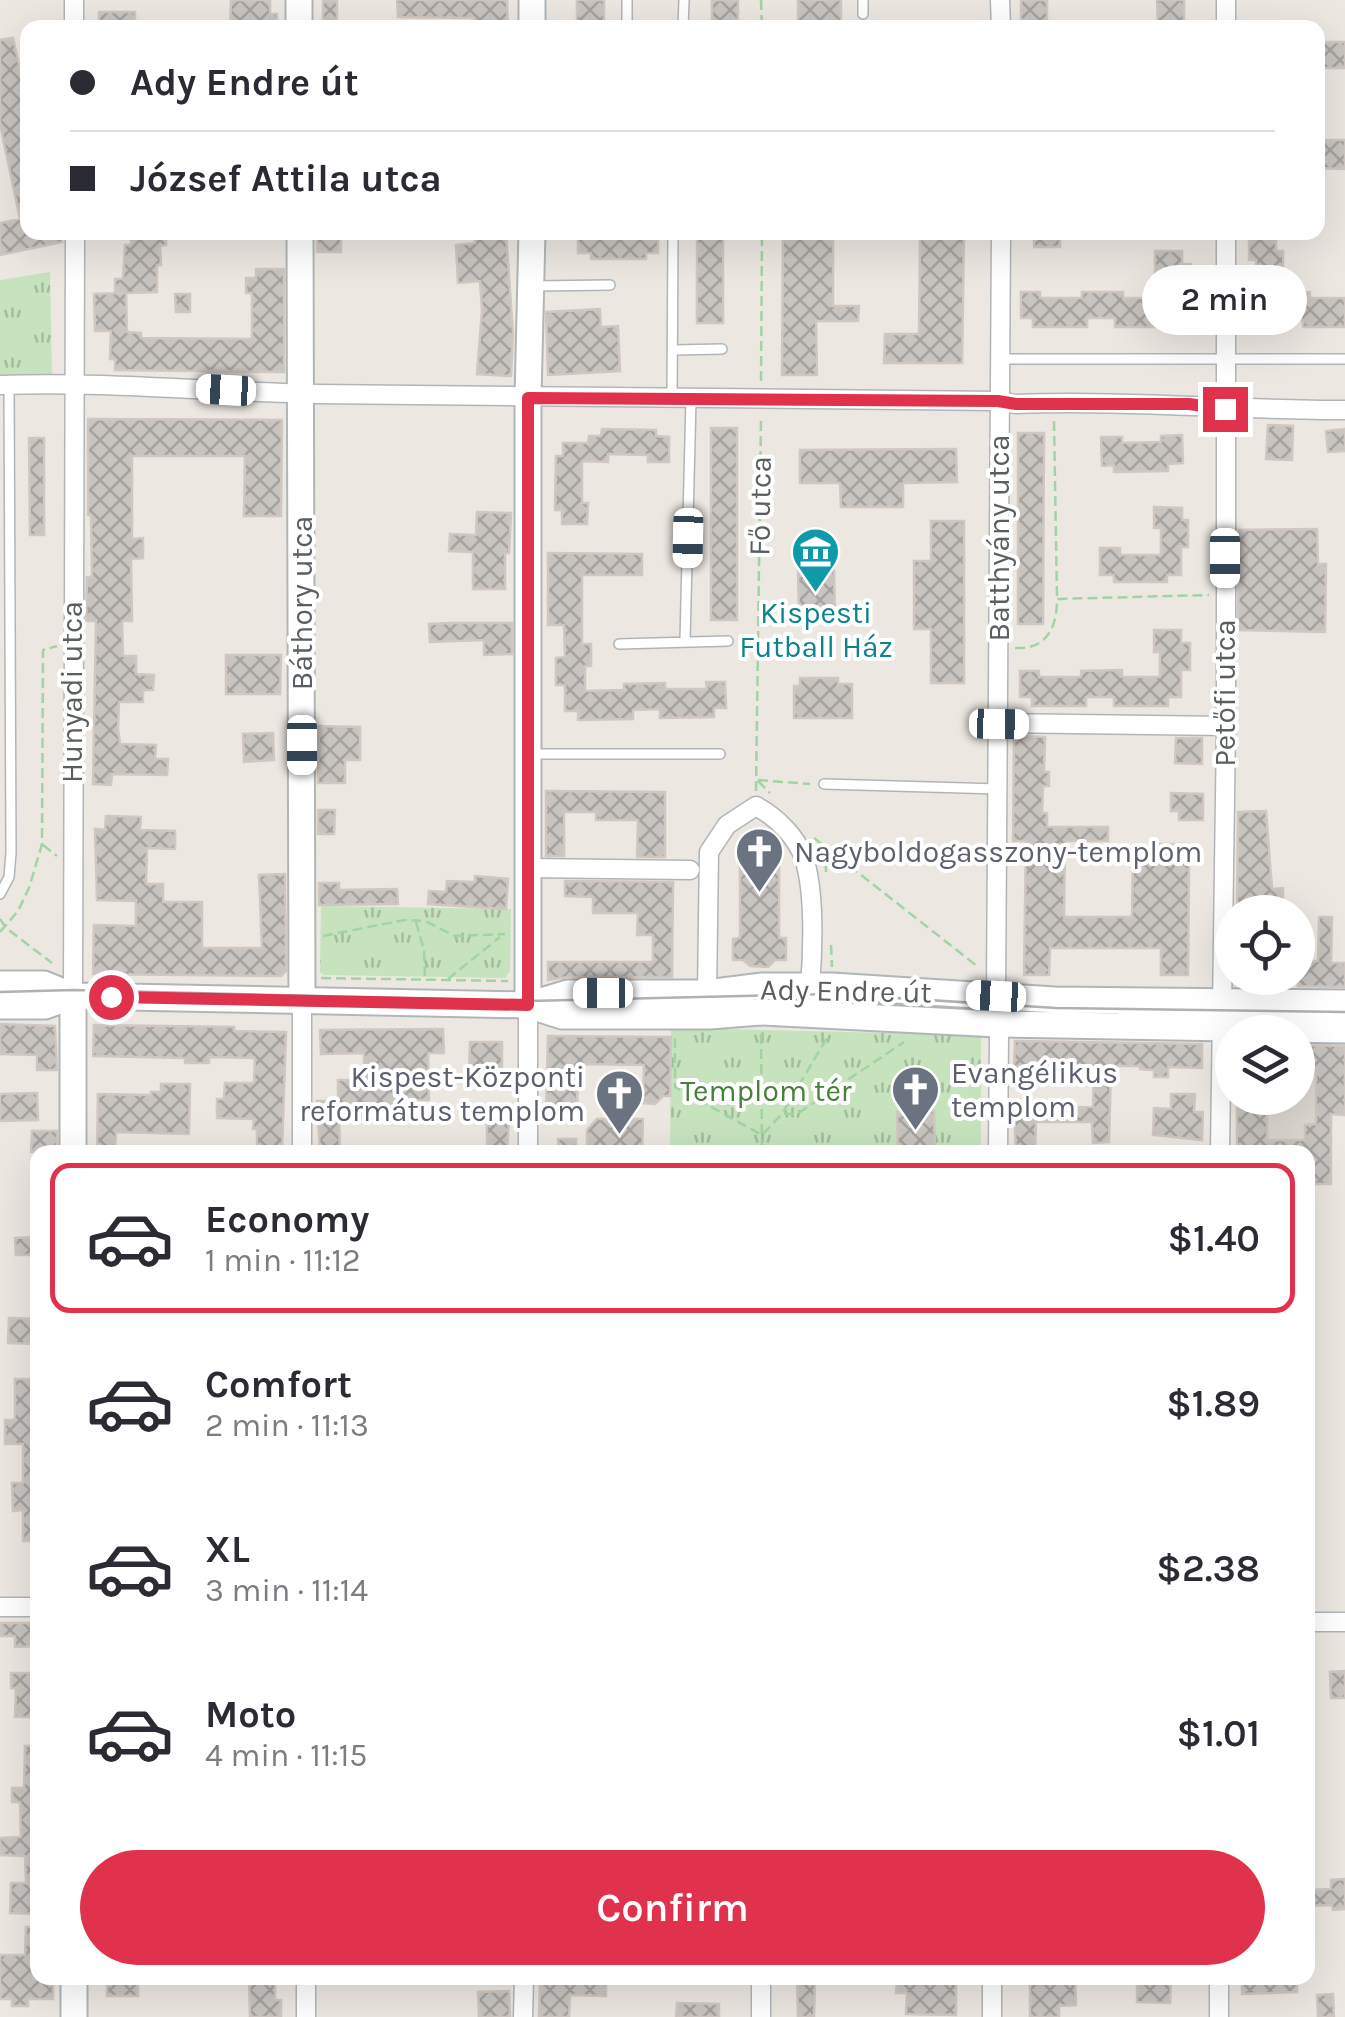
<!DOCTYPE html>
<meta charset="utf-8">
<style>
:root{--surface:#fff;--page:#f7f7f7;--text:#2b2b33;--muted:#7c7c81;--line:#e1e1e2;--accent:#e0324c}
body{margin:0;font-family:Karla,sans-serif;background:var(--page);color:var(--text);height:100vh;display:flex;flex-direction:column;font-size:38px;white-space:nowrap}
*{box-sizing:border-box;margin:0}
p{font-size:32px;color:var(--muted)}
.icon{flex:none;width:55px;height:55px;fill:none;stroke:currentColor;stroke-width:2;stroke-linecap:round;stroke-linejoin:round}
.map{position:relative;flex:1;overflow:hidden}
.drawer{position:absolute;left:30px;top:1145px;width:1285px;height:840px;display:flex;flex-direction:column;background:var(--surface);border-radius:20px;box-shadow:0 10px 40px #0002}
.drawer>*{flex:none}
.hud{position:absolute;left:20px;top:20px;width:1305px;height:220px;border-radius:20px;box-shadow:0 10px 40px #0002;display:grid;align-content:center;height:220px;padding:0 50px;background:var(--surface)}
.tools{position:absolute;left:1215px;top:895px;display:grid;gap:20px}
.tools a{display:grid;place-items:center;width:100px;height:100px;border-radius:50%;background:var(--surface);box-shadow:0 10px 40px #0002;font-size:50px}
.end{position:absolute;width:45px;height:45px;margin:-22px;border:12px solid #e0324c;background:#fff;box-shadow:0 0 0 5px #fff}
.from{border-radius:50%}
.bubble{position:absolute;height:70px;border-radius:35px;background:var(--surface);box-shadow:0 10px 40px #0002;font-size:32px;font-weight:600;line-height:70px;text-align:center}
.car{position:absolute;width:30px;height:60px;margin:-30px -15px;border-radius:12px;box-shadow:0 0 8px 2px #0007;background:linear-gradient(#fff 24%,#345 0 40%,#fff 0 76%,#345 0 86%,#fff 0)}
.hud b{display:flex;align-items:center;gap:35px;height:95px;font-size:38px}
.hud b+b{border-top:2px solid var(--line)}
.hud i{width:25px;height:25px;background:var(--text)}
ul{padding:18px 0 0;list-style:none}
li{display:flex;align-items:center;gap:30px;height:150px;margin:0 20px 15px;padding:0 30px;border:5px solid transparent;border-radius:20px}
li div{flex:1}
li b{display:block;font-size:38px}
li em{font-style:normal;font-weight:600}
li.selected{border-color:var(--accent)}
li>.icon{width:90px;height:90px;stroke-width:1.5}
.cta{display:flex;gap:20px;margin-top:auto;padding:20px 50px}
.cta a{flex:1;height:115px;border-radius:60px;background:var(--accent);color:#fff;font-size:40px;font-weight:600;line-height:115px;text-align:center}
.map>svg:first-child{display:block}
.education{fill:#ded8d2}
.park{fill:url(#park-tufts)}
.building{fill:url(#building-cross-hatch);stroke:#d0c7c0;stroke-width:2.5}
.lines{fill:none;stroke-linecap:round;stroke-linejoin:round}
.lane-casing{stroke:#b2b5b8;stroke-width:12}
.street-casing{stroke:#b2b5b8;stroke-width:21}
.secondary-casing{stroke:#b0b6b8;stroke-width:29}
.path{stroke:#a2d4a3;stroke-width:2.5;stroke-dasharray:10 5;stroke-linecap:butt}
.lane{stroke:#fff;stroke-width:9}
.street{stroke:#fff;stroke-width:18}
.secondary{stroke:#fff;stroke-width:25}
.tram{stroke:#b0b1b1;stroke-width:2.5}
.route{stroke:#e0324c;stroke-width:12}
.labels{text-anchor:middle;dominant-baseline:central;stroke-width:8;stroke-linejoin:round;paint-order:stroke}
.street-label{font-size:30px;fill:#595f61;stroke:#fff}
.culture-label{font-size:30px;fill:#0d838f;stroke:#fff}
.worship-label{font-size:30px;fill:#5b616d;stroke:#fff;text-anchor:start}
.park-label{font-size:30px;fill:#458138;stroke:#fff}
</style>
<div class="map">
<svg width="1345" height="2017" viewBox="0 0 1345 2017">
<defs>
<pattern id="park-tufts" width="24" height="20" patternUnits="userSpaceOnUse" patternTransform="scale(2.5)"><rect width="24" height="20" fill="#c6e3be"/><path d="M3 7l-1-3M5 7V3M7 7l1-3M15 17l-1-3M17 17v-4M19 17l1-3" fill="none" stroke="#a4bb9e"/></pattern>
<pattern id="building-cross-hatch" width="8" height="8" patternUnits="userSpaceOnUse" patternTransform="scale(2.5)"><rect width="8" height="8" fill="#c8c4c0"/><path d="M0 0l8 8M0 8l8-8" fill="none" stroke="#a5a29f"/></pattern>
</defs>
<rect width="100%" height="100%" fill="#ece7e1"/>
<path class="education" d="M1298 1044H1331V1184H1308V1152H1237V1098H1298Z"/>
<path class="park" d="M50 272 52 379 0 382V280Z
M321 906 511 909 510 971 505 978 324 975 320 972Z
M671 1028 981 1035V1152H670Z"/>
<path class="building" d="M231 0H270V14H277V28H230Z
M323 0H337V28H323Z
M397 0H507L508 28H474V18L398 17Z
M577 0H604V28H577Z
M712 0H738V28H712Z
M798 0H841V28H798Z
M1021 0H1047V28H1021Z
M1157 0H1184V28H1158Z
M99 12H135V28H99Z
M13 38 28 106V232H62V242L0 255V223L20 219 0 124V40Z
M1318 42H1345V68H1318Z
M1318 140H1345V169L1318 168Z
M131 232H166V245L160 246 161 265H157V292L126 293 127 332 141 333V338L252 339V293H246V278H256V269H284V372L115 370V359H110L111 331H95L94 294 124 293H115V279H123L125 245H131Z
M317 232H341V252H317Z
M474 232H506L513 334 511 376 477 374 482 311 480 281 458 283 456 245 475 243Z
M578 232H658V253H646V259H591V253H578Z
M697 232H723V323H697Z
M783 232H829L830 240H833V306H859L858 321H816L817 375H782Z
M942 232H964L962 363H884L885 334H919L920 238H942Z
M1034 232H1060V247H1034Z
M1249 233H1276V251H1283V292H1310V298H1345V327H1303V320H1290V314H1263V301H1256V260H1249Z
M1155 251H1182V264H1191V291L1182 292V318H1169V327H1115V318H1087V327H1033V318H1021V292H1040V298H1082V292H1123V298H1155Z
M175 294H190V312H176Z
M600 309 601 327 618 326 620 371 548 375 546 312Z
M88 419 282 420 281 516H244L245 456H132V539L143 538V558L131 559 132 621H122L123 656H136V674L154 675 153 690H143V702H119L118 729 120 744 156 745 155 759H168L167 775 112 774 111 785 93 784 96 621H86L87 577H92L91 515H88Z
M1268 425 1293 426 1292 460 1266 459Z
M711 428H737V620H711Z
M602 429 656 430V436L669 437V462H648V455L608 454V462L582 461V503H588L587 524H562V510H555L556 456H563V443H588L589 436H601Z
M1345 429V451L1328 452 1326 431Z
M1018 433H1044L1043 624H1018Z
M1182 435 1183 463 1168 464V471L1114 472V465L1102 466 1101 437H1122V443L1161 442V436Z
M29 438H44V535H30Z
M956 449 957 482 903 483V507H841L840 483H800V450Z
M1154 507 1182 508V520H1188V547H1181V575H1167V582H1114V575H1100V548H1120V555H1161V528H1154Z
M477 512 511 513 509 553H505V589H473V552L449 551 450 534 476 535Z
M931 521H964V683H931V629H914V561H931Z
M1317 529 1318 564H1326L1325 632 1238 630 1239 530Z
M548 553 642 554V575H582V644H591V666H585V691L624 690V684L665 683V689H707L706 682H725L726 708H714V717L660 718V709L633 710V719L578 720V711H565V685H556V658L565 657 564 625H548Z
M798 570H834L835 619 799 620Z
M451 623H512V654L484 655V640L430 642 429 624Z
M1154 630H1181V643H1190V670H1181V697H1168V706H1114V697H1086V706H1032V697H1020V671H1039V677H1081V671L1122 670V677H1160V652H1154Z
M226 655H281L280 694H226Z
M800 678H838V684H852V718H794V686H800Z
M319 726 360 727V760H345V783H318Z
M273 733 274 760 244 762 243 734Z
M1014 736 1045 737 1044 772H1049V786H1043L1042 813H1047V827H1108V841H1065L1064 917H1132L1133 851H1152V844H1186V863H1189L1188 975H1161V948H1050L1049 975H1024L1026 841H1013Z
M1176 738H1202V764L1175 763Z
M546 791 665 792V857H637L638 820H596V812H564V856H546Z
M1171 793 1203 794V820H1179V811H1171Z
M318 810H335L334 834H318Z
M1266 811 1272 889 1283 888V903H1267V909L1237 910 1238 812Z
M106 816 141 817 140 830 175 831V849L147 848 146 884H163V902H202V948H262L259 875 285 874 286 971 281 976 93 974 94 925 136 926V901L97 900 95 829 105 830Z
M751 839H767L768 852H779V938H786V960H775L768 967 750 966 743 960H733V939L740 938V852H752Z
M475 876 508 879 506 909 428 904 429 891 446 892 447 881 475 882Z
M565 881 673 882 672 977H568L548 980V962H653V935H637L638 913H593V897L565 896Z
M319 883H339V890L397 889 398 904 319 905Z
M1319 917H1332L1331 963H1345V987L1298 986V961H1318Z
M0 1024 55 1026 57 1070H37V1055L0 1054Z
M94 1025 234 1027V1031L286 1032 282 1152H257V1129H253L254 1119 217 1118V1099H224L225 1083H254L255 1058 209 1057V1063H185V1058L93 1056Z
M443 1029 444 1053H428L429 1100H412V1119H339L340 1152H320L317 1101H338V1080H364V1053L321 1054 320 1030Z
M548 1036 671 1037 670 1096H663L655 1104 643 1103 644 1065 578 1064 577 1110H546Z
M1015 1041 1202 1044V1068L1168 1067V1077H1154V1070L1140 1069V1066H1111L1109 1142 1093 1143 1092 1122H1036L1035 1152H1016L1014 1108 1093 1107 1094 1068 1014 1067Z
M470 1042H502V1075L469 1074Z
M1300 1045 1345 1046V1115L1331 1114V1184H1308V1152H1237V1098H1281V1110H1267V1140H1305V1125L1316 1124V1074H1300Z
M161 1084H190L189 1134 116 1132 115 1152H97L98 1094 151 1095V1092H161Z
M37 1093 38 1120 0 1121V1094Z
M1171 1094H1195L1194 1112H1203L1202 1140 1153 1135 1154 1108 1171 1109Z
M479 1105H510L507 1152H487V1119H479Z
M934 1111 935 1152H898L897 1112Z
M597 1119H643L642 1152H587V1130Z
M32 1131H57V1152H31Z
M558 1139H576V1152H558Z
M38 1237V1255H16L15 1238Z
M9 1318 38 1319V1344L8 1343Z
M15 1379H38V1541H23V1510L13 1511 12 1483H23V1444H5V1420H15Z
M0 1623H38V1646L15 1647V1636H0Z
M1345 1671V1698H1331L1330 1672Z
M11 1673H38V1717H15L16 1688H11Z
M25 1746H38V1914L10 1913 11 1883H26L25 1856 0 1855V1838L21 1837 20 1802H12V1788H24Z
M1345 1879V1909L1333 1910 1332 1905 1308 1906V1890L1331 1889V1880Z
M26 1927H38V1978H53V1999H28V2006H12V1999H0V1955H25Z
M107 1978H138V1996H107Z
M249 1978H275V2000H281V2017H250Z
M540 1978H606V1996L570 1995 569 2017H539Z
M797 1978H815L814 2017H798Z
M897 1978H956V2015L906 2014 907 1993H896Z
M1030 1978H1075L1076 2005 1059 2006V2017H1030Z
M1137 1978H1171L1170 2003 1137 2002Z
M1242 1978H1297V1992L1242 1994Z
M509 1991 510 2017H479L478 1992Z
M1333 1994 1334 2017H1318L1317 1995Z
M677 2003 719 2004V2017H676Z"/>
<g class="lines">
<defs>
<path id="lane" d="M863 0V14
M627 28V0
M683 28 684 0
M535 286 610 285
M674 350 722 349
M1001 359H1345
M672 399 673 232
M685 641 691 399
M619 644 728 641
M532 754H720
M824 784 999 789
M0 894 9 877 11 853 9 384
M805 1004 832 998
M1123 1013 1345 1016"/>
<path id="street" d="M74 0V28
M1000 0 1001 28
M1226 28V0
M0 385C106 381 212 392 317 394 544 398 771 400 998 401L1016 404C1126 400 1235 410 1345 410
M999 723 1226 726
M528 868 690 870
M707 993 709 852 727 825 756 806C776 817 796 836 804 858 815 892 813 951 810 986
M73 996 75 232
M996 996 1001 232
M302 1003V1152
M528 1005V1152
M998 1152 999 1036
M1220 1152 1226 726V232
M0 1607H38
M1308 1622H1345
M306 1978V2017
M761 1978V2017
M1219 1978V2017
M523 2017 524 1978
M992 2017V1978"/>
<path id="secondary" d="M299 0V28
M532 0V28
M300 232 302 1003
M0 984H44L73 996 528 1005 562 1016H710L760 1012 998 1024 1345 1030
M73 996V1152
M528 1005 568 993H707L762 986H832L1055 1000 1345 1003
M528 1005V398L532 232
M0 1006H45L73 996
M74 1978V2017"/>
</defs>
<use href="#lane" class="lane-casing"/>
<use href="#street" class="street-casing"/>
<use href="#secondary" class="secondary-casing"/>
<path class="path" d="M761 0 762 28
M761 381 762 232
M1054 421 1057 598
M1015 648C1047 650 1057 627 1057 599L1209 595
M758 780 810 784
M758 781 770 793
M756 791 761 419
M814 838 977 966
M43 845 57 856
M825 850 826 872
M0 919 6 928 52 963
M416 922 424 950 425 978
M0 932 18 911 29 888 42 844 43 650 57 646
M323 936 404 920 425 921 455 936 505 934
M831 945 832 967
M321 978 508 981
M448 979 500 937
M761 1034 762 1152
M675 1038V1087L762 1135 782 1114 828 1036
M784 1114H797L904 1042"/>
<use href="#lane" class="lane"/>
<use href="#street" class="street"/>
<use href="#secondary" class="secondary"/>
<path class="tram" d="M0 992 73 990 528 1001 832 994 1056 1008 1345 1012"/>
</g>
<g class="lines">
<path class="route" d="M111 997 528 1005V398L998 401 1016 404H1189L1225 409"/>
</g>
<defs>
<symbol id="museum-pin" viewBox="-11 -11 22 30"><path d="M0 17L-7.5 6A9.5 9.5 0 1 1 7.5 6Z" fill="#0f9aa8" stroke="#fff"/><path d="M0-6L6-3V-2H-6V-3ZM-5-1h2V3h-2ZM-1-1h2V3h-2ZM3-1h2V3H3ZM-6 4H6V6H-6Z" fill="#fff"/></symbol>
<symbol id="church-pin" viewBox="-11 -11 22 30"><path d="M0 17L-7.5 6A9.5 9.5 0 1 1 7.5 6Z" fill="#6b7280" stroke="#fff"/><path d="M-1.2-6h2.4v3.5h3.3v2.4h-3.3V6h-2.4V-.1h-3.3v-2.4h3.3Z" fill="#fff"/></symbol>
</defs>
<g fill-rule="evenodd">
<use href="#museum-pin" x="788" y="524" width="55" height="75"/>
<use href="#church-pin" x="732" y="824" width="55" height="75"/>
<use href="#church-pin" x="888" y="1062" width="55" height="75"/>
<use href="#church-pin" x="592" y="1066" width="55" height="75"/>
</g>
<g class="labels">
<g class="street-label">
<text transform="translate(760 506) rotate(-89)">Fő utca</text>
<text transform="translate(999 538) rotate(-90)">Batthyány utca</text>
<text transform="translate(302 603) rotate(-90)">Báthory utca</text>
<text transform="translate(72 692) rotate(-90)">Hunyadi utca</text>
<text transform="translate(1225 693) rotate(-90)">Petőfi utca</text>
<text transform="translate(846 991) rotate(1)">Ady Endre út</text>
</g>
<g class="culture-label">
<text x="816" y="613">Kispesti<tspan x="816" dy="34">Futball Ház</tspan></text>
</g>
<g class="worship-label">
<text x="794" y="852">Nagyboldogasszony-templom</text>
<text x="951" y="1073">Evangélikus<tspan x="951" dy="34">templom</tspan></text>
<text x="585" y="1077" text-anchor="end">Kispest-Központi<tspan x="585" dy="34">református templom</tspan></text>
</g>
<g class="park-label">
<text x="766" y="1091">Templom tér</text>
</g>
</g>
</svg>
<div class="tools">
<a><svg class="icon" aria-label="locate" viewBox="0 0 24 24"><circle cx="12" cy="12" r="6"/><path d="M12 2v4M12 18v4M2 12h4M18 12h4"/></svg></a>
<a><svg class="icon" aria-label="layers" viewBox="0 0 24 24"><path d="M12 4l9 5-9 5-9-5zM3 14l9 5 9-5"/></svg></a>
</div>
<i class="end from" style="left:111px;top:997px"></i>
<i class="end" style="left:1225px;top:409px"></i>
<div class="bubble" style="left:1142px;top:265px;width:165px">2 min</div>
<i class="car" style="left:226px;top:390px;rotate:273deg"></i>
<i class="car" style="left:688px;top:538px;rotate:181deg"></i>
<i class="car" style="left:1225px;top:558px;rotate:180deg"></i>
<i class="car" style="left:999px;top:724px;rotate:91deg"></i>
<i class="car" style="left:302px;top:745px;rotate:180deg"></i>
<i class="car" style="left:603px;top:993px;rotate:270deg"></i>
<i class="car" style="left:996px;top:996px;rotate:273deg"></i>
<div class="hud">
<b><i class="from"></i>Ady Endre út</b>
<b><i></i>József Attila utca</b>
</div>
<section class="drawer">
<ul>
<li class="selected"><svg class="icon" aria-label="car" viewBox="0 0 24 24"><path d="M5 17H2v-5l4-1 3-4h7l3 4 3 1v5h-3M9 17h6M6 11h13"/><circle cx="7" cy="17" r="2"/><circle cx="17" cy="17" r="2"/></svg><div><b>Economy</b><p>1 min · 11:12</p></div><em>$1.40</em></li>
<li><svg class="icon" aria-label="car" viewBox="0 0 24 24"><path d="M5 17H2v-5l4-1 3-4h7l3 4 3 1v5h-3M9 17h6M6 11h13"/><circle cx="7" cy="17" r="2"/><circle cx="17" cy="17" r="2"/></svg><div><b>Comfort</b><p>2 min · 11:13</p></div><em>$1.89</em></li>
<li><svg class="icon" aria-label="car" viewBox="0 0 24 24"><path d="M5 17H2v-5l4-1 3-4h7l3 4 3 1v5h-3M9 17h6M6 11h13"/><circle cx="7" cy="17" r="2"/><circle cx="17" cy="17" r="2"/></svg><div><b>XL</b><p>3 min · 11:14</p></div><em>$2.38</em></li>
<li><svg class="icon" aria-label="car" viewBox="0 0 24 24"><path d="M5 17H2v-5l4-1 3-4h7l3 4 3 1v5h-3M9 17h6M6 11h13"/><circle cx="7" cy="17" r="2"/><circle cx="17" cy="17" r="2"/></svg><div><b>Moto</b><p>4 min · 11:15</p></div><em>$1.01</em></li>
</ul>
<div class="cta"><a>Confirm</a></div>
</section>
</div>
